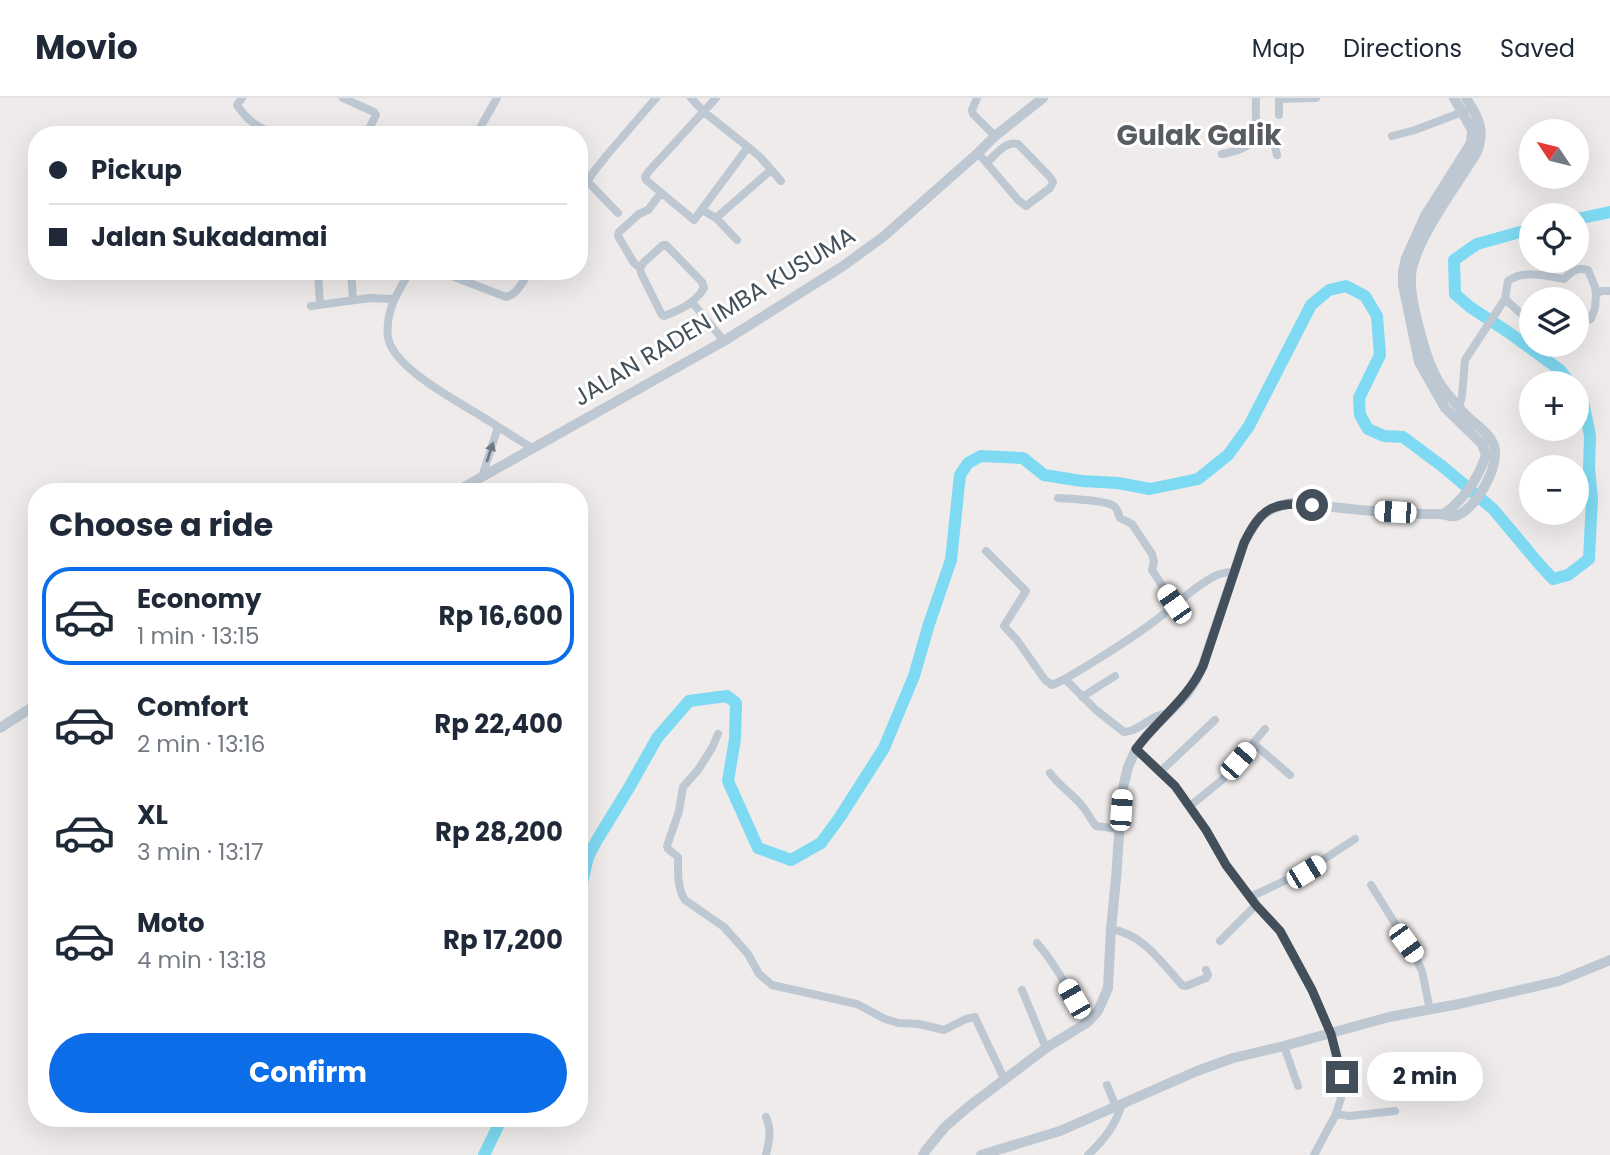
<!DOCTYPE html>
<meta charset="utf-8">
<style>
:root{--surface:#fff;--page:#f2f2f3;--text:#1f2937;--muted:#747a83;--line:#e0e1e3;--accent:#0b6de8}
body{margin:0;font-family:Poppins,sans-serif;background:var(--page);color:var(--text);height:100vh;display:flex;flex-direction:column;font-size:26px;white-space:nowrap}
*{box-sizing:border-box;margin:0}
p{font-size:23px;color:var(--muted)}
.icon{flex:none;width:38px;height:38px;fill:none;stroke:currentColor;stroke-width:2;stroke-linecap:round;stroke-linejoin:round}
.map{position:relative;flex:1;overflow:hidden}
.panel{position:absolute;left:28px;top:385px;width:560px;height:644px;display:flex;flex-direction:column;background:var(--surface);border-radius:28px;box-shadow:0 7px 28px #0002}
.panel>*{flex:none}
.top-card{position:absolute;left:28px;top:28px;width:560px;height:154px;border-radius:28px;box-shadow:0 7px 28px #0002;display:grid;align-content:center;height:154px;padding:0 21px;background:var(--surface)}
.needle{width:46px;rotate:305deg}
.tools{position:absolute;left:1519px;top:21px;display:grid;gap:14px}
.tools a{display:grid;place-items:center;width:70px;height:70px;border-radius:50%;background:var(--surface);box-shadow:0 7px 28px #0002;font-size:35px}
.end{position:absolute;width:32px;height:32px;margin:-16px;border:9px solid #434f5a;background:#fff;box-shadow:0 0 0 4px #fff}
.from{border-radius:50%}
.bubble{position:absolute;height:49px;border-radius:24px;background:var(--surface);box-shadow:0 7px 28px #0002;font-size:23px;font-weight:700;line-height:49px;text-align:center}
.car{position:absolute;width:21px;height:42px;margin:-21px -10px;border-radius:9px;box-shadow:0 0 5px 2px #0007;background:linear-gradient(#fff 24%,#345 0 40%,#fff 0 76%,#345 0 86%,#fff 0)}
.top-card b{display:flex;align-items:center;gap:24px;height:66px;font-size:26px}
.top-card b+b{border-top:2px solid var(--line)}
.top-card i{width:18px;height:18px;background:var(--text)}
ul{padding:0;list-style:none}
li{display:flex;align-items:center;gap:21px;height:98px;margin:0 14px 10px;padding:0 7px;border:4px solid transparent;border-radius:28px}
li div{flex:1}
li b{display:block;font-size:26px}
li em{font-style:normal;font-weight:700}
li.on{border-color:var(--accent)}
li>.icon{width:63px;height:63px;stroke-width:1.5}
h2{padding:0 21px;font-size:32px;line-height:84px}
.button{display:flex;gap:14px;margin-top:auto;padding:14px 21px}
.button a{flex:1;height:80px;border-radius:42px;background:var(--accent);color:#fff;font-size:28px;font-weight:700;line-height:80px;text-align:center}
header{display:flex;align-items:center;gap:42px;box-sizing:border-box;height:98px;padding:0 35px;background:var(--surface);border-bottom:2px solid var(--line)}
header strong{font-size:33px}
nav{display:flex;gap:38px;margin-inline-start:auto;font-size:24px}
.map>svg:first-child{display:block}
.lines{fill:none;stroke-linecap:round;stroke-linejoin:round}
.river{stroke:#7edaf2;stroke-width:12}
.minor{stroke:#bdc8d3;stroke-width:8}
.tertiary{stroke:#bdc8d3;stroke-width:10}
.oneway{fill:#6e7984}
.route{stroke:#434f5a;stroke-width:9}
.labels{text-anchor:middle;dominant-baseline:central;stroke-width:6;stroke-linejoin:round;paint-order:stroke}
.street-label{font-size:24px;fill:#434f5a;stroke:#fff}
.quarter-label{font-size:28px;font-weight:bold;fill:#585c61;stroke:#fff}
</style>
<header>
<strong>Movio</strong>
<nav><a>Map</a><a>Directions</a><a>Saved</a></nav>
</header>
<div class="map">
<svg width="1610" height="1057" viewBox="0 0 1610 1057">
<rect width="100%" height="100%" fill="#efebeb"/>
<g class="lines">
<path class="river" d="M1577 121 1610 114
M1531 131 1477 146 1454 162 1455 196 1470 209 1508 234 1560 272 1570 285
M579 797 588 759 597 742 630 688 657 640 689 603 727 598 736 605 735 641 728 683 758 750 791 762 821 745 840 719 884 650 914 578 929 526 951 462 960 377 968 365 981 358 1023 360 1044 377 1082 383 1118 385 1150 391 1198 381 1228 357 1249 328 1311 207 1329 192 1346 188 1365 198 1377 218 1380 257 1359 300 1360 317 1368 331 1384 338 1403 339 1442 368 1493 411 1540 467 1553 481 1568 477 1589 461 1592 400 1589 370 1590 338 1584 308 1577 296
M484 1057 502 1020"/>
<path class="minor" d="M242 0 237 7C249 25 258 29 277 37
M343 0 374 14 376 17 366 37
M691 0 704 14 748 49 694 122 646 82 645 79 649 73 716 0
M977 0 972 12 973 16 995 38
M1279 1 1316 0
M1279 17V0
M1256 32C1275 35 1273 41 1277 57
M476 37 497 0
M1392 38 1415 32 1465 13
M748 49 760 59 781 83
M978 55 1018 102 1026 108 1050 90 1053 84 1050 79 1018 46C1005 43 995 57 987 65
M1222 56C1266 48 1254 35 1256 0
M588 84 618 115
M579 98 592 76 607 57 656 0
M702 112 716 120 771 72
M716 120 737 142
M640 170 643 165 663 147H666L702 184 704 190C695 205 680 212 664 218L662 217 641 175 640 170 634 165 618 138 619 134 639 116 648 112 661 95
M318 173 320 207
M351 173 353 202
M410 173C398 194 385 213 388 239 392 269 457 303 481 318 499 329 515 340 532 350
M439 173 506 199C517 197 523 183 530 173
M1505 201 1508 183C1524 171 1546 178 1564 181 1573 173 1575 169 1588 172L1595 189 1596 197
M692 204 724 243
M311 208 370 200 393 201
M1577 225 1591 221 1595 210 1596 197 1601 193H1610
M1459 309 1462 298 1465 262 1505 201 1531 225
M482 379 498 329
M1058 400C1069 401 1109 402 1115 409 1118 412 1118 416 1120 420L1132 426 1152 456 1154 464 1152 472 1174 506
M986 453 1026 493 1004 528 1017 542 1045 582 1052 587 1065 581 1096 612 1124 634C1140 634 1151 615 1168 616
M1065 581C1097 562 1127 544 1156 522 1174 509 1189 493 1208 482 1215 477 1224 474 1233 474
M1082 599 1115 578
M718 636 712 650 698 672 683 689 679 713 667 748 668 751 678 759C678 773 677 790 685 802L724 829 748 856 759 876 772 887 857 906 885 921 898 925 919 926 944 932 966 921 975 919C984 940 995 960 1004 981
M1253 645 1290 677
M1136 651 1175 688 1206 732 1226 767 1254 805 1281 833 1312 892 1331 936 1342 979 1341 1000 1336 1016 1314 1057
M1161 673 1215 622
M1050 675C1059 688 1073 696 1083 709 1088 715 1091 722 1096 728L1120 731
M1190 708 1222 682 1265 631
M1371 787 1414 856 1422 873 1430 912
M1250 799 1306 773 1355 741
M1111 831C1143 836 1162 865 1182 887L1186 888 1206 880 1208 877 1206 872
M1220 843 1256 807
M1037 845C1050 860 1060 876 1070 894 1076 904 1080 914 1088 924
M1022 892 1046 950
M1284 948 1298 988
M1107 987 1116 1009
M1336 1016 1349 1018 1395 1013
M766 1019C772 1032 769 1044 766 1057
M1088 1057C1104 1042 1115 1028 1122 1006"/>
<path class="tertiary" d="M455 394 724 243 843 168 883 139 978 55 995 38 1043 0
M1444 416C1464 401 1478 381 1486 357L1482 346 1445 310 1419 264 1403 187V173L1406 160 1425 118 1471 45 1472 32 1454 0
M0 630 37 606
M923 1057 926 1052 945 1029 968 1009 1046 950 1088 924 1098 913 1108 890 1111 831 1116 781 1122 694 1128 669 1136 651 1147 637 1187 596 1196 582 1203 567 1244 445C1257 420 1263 411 1291 405 1340 409 1390 417 1439 416 1444 416 1450 419 1455 418 1474 414 1501 368 1494 348 1489 333 1472 325 1462 313 1455 304 1445 295 1439 284 1426 264 1409 200 1411 177 1415 142 1457 87 1476 56 1486 33 1479 20 1466 0
M981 1057 1060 1033 1197 973 1233 960 1284 948 1389 919 1459 906 1559 883 1610 862"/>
</g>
<defs><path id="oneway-solid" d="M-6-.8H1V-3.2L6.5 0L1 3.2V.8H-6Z" transform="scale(1.75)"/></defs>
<use class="oneway" href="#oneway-solid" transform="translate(490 354) rotate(-72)"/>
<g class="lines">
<path class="route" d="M1312 407C1273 403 1261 410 1244 445L1203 568C1187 602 1158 621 1136 651L1175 688 1206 732 1226 767 1256 807 1280 833 1312 892 1331 936 1342 979"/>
</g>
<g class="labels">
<g class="street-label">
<text transform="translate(714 218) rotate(-31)">JALAN RADEN IMBA KUSUMA</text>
</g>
<g class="quarter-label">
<text x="1199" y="37">Gulak Galik</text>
</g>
</g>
</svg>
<div class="tools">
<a><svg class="needle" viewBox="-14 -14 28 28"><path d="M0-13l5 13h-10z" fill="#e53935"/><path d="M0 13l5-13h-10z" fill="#747a83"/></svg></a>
<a><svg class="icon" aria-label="locate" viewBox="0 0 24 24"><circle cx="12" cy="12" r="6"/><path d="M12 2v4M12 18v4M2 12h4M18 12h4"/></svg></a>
<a><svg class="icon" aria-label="layers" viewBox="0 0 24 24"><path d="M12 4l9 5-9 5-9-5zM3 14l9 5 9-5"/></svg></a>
<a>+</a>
<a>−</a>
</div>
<i class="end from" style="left:1312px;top:407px"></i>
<i class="end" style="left:1342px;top:979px"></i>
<div class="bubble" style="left:1367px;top:954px;width:116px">2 min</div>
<i class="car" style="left:1395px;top:414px;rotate:274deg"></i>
<i class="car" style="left:1174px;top:506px;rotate:325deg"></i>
<i class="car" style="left:1238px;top:663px;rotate:41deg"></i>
<i class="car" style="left:1121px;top:712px;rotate:4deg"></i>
<i class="car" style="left:1306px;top:774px;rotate:59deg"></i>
<i class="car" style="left:1406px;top:845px;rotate:144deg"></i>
<i class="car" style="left:1074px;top:901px;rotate:330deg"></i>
<div class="top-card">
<b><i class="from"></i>Pickup</b>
<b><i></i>Jalan Sukadamai</b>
</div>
<section class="panel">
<h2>Choose a ride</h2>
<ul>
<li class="on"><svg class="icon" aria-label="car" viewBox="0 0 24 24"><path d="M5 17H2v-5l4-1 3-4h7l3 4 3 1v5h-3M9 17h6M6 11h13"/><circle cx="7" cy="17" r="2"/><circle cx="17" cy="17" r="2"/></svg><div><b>Economy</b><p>1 min · 13:15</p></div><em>Rp 16,600</em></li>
<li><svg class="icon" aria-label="car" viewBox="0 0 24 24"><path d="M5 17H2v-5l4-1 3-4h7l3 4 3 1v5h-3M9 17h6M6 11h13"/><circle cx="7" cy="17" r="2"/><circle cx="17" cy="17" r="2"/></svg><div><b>Comfort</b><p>2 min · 13:16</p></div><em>Rp 22,400</em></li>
<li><svg class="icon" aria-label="car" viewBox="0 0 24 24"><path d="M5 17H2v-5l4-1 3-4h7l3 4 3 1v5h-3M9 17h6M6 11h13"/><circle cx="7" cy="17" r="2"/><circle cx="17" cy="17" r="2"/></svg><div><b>XL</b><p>3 min · 13:17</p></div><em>Rp 28,200</em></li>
<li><svg class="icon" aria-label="car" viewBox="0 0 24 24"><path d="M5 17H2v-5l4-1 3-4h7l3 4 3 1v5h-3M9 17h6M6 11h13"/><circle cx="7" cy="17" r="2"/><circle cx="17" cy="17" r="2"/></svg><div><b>Moto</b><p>4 min · 13:18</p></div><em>Rp 17,200</em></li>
</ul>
<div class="button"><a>Confirm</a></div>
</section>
</div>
